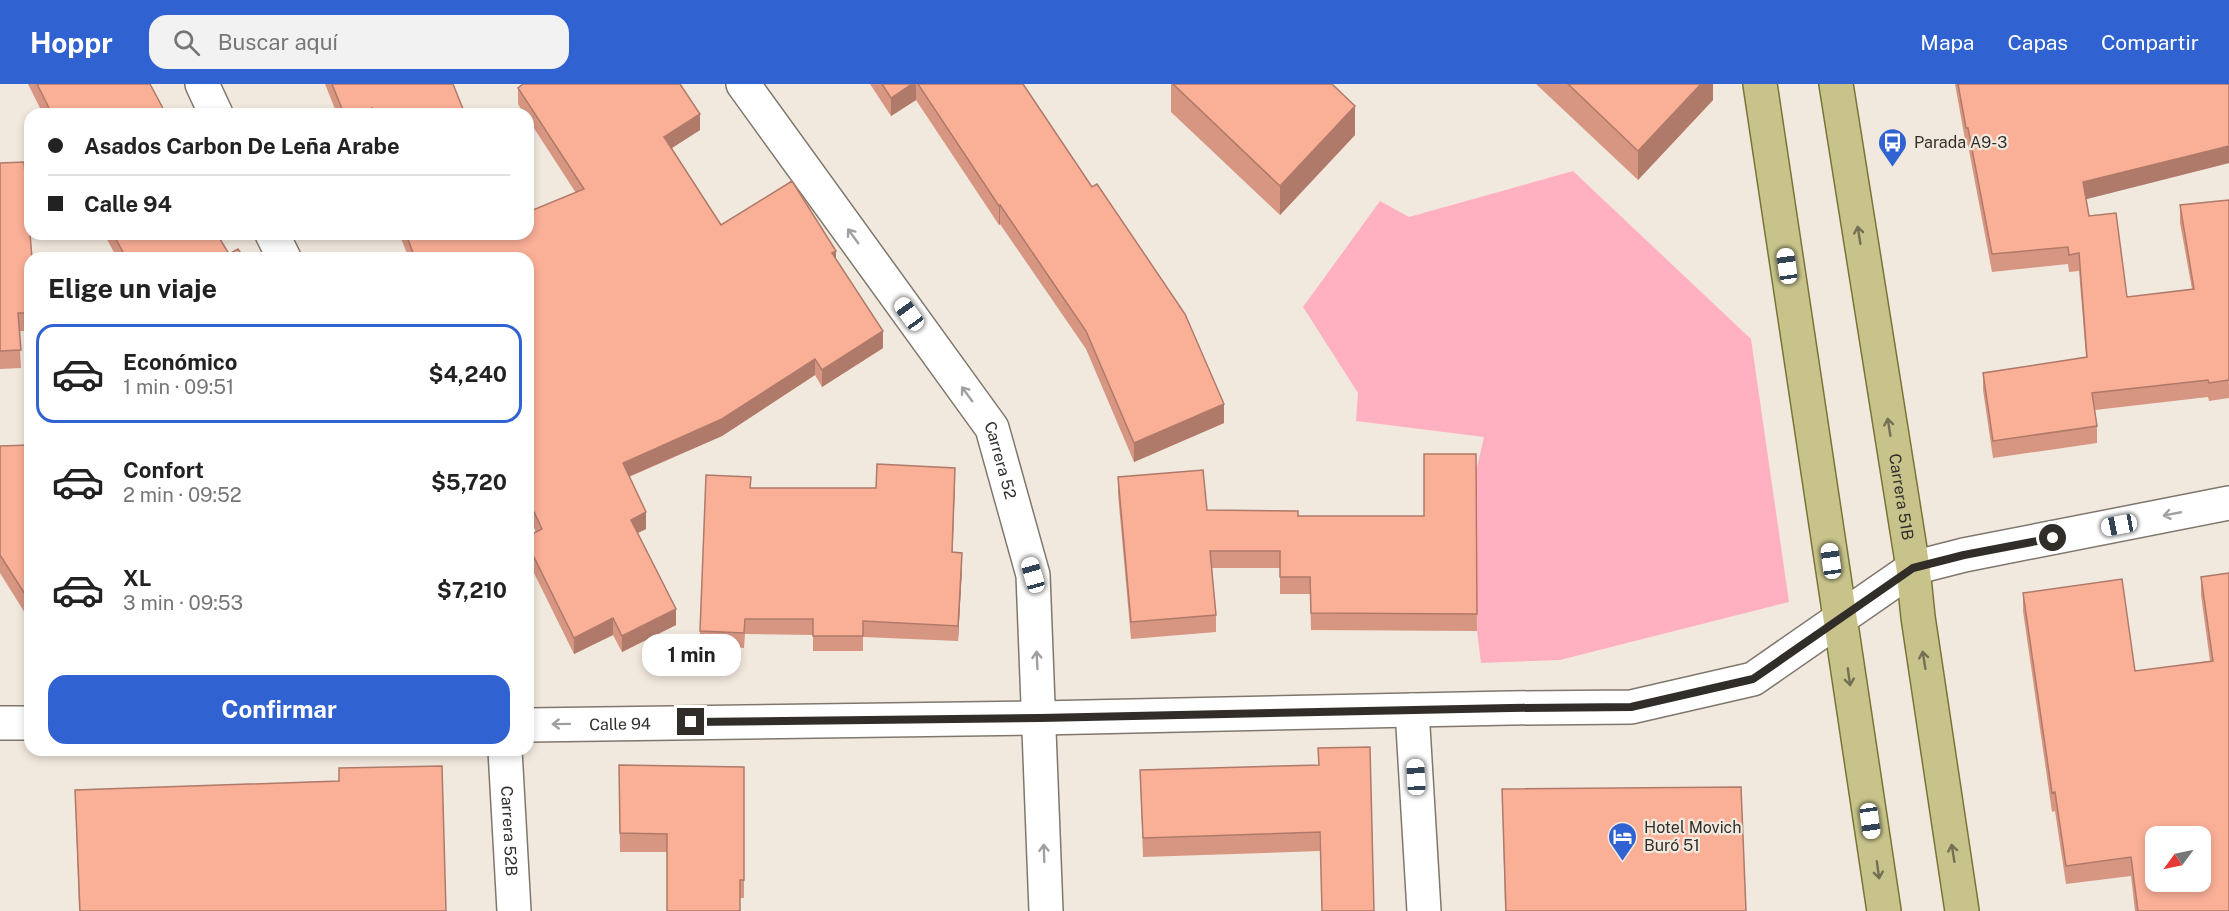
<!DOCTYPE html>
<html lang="es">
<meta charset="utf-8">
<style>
:root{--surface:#fff;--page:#f2f2f2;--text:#222;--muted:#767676;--line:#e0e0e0;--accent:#3162d1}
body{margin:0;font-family:"Public Sans",sans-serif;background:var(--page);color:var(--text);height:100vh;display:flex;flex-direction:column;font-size:22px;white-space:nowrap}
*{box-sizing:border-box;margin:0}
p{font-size:20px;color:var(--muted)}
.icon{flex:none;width:33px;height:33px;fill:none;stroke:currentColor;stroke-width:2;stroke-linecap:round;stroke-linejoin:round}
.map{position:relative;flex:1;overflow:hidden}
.drawer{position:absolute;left:24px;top:168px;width:510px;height:504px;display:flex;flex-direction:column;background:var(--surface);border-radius:18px;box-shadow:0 3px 9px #0003}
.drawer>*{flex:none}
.top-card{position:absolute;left:24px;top:24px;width:510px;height:132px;border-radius:18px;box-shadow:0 3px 9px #0003;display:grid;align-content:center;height:132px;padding:0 24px;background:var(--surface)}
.needle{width:39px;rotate:237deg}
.fabs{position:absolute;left:2145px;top:742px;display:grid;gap:12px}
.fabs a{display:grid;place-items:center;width:66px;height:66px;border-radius:12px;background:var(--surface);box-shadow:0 3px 9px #0003;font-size:30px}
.end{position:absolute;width:27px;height:27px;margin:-14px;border:8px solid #312d29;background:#fff;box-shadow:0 0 0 3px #fff}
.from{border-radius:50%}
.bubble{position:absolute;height:42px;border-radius:18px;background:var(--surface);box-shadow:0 3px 9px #0003;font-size:20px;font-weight:700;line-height:42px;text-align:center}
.car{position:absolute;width:18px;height:36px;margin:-18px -9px;border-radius:8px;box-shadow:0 0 4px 2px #0007;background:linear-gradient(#fff 24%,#345 0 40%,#fff 0 76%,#345 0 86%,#fff 0)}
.top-card b{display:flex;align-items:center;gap:21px;height:57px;font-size:22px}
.top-card b+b{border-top:2px solid var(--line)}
.top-card i{width:15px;height:15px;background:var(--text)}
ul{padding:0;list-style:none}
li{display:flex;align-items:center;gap:18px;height:99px;margin:0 12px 9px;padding:0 12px;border:3px solid transparent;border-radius:18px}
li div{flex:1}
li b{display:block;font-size:22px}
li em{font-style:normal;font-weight:700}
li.active{border-color:var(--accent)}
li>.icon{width:54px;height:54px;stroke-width:1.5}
h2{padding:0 24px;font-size:27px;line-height:72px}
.cta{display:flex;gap:12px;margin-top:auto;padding:12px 24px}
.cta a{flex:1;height:69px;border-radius:18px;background:var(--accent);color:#fff;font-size:24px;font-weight:700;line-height:69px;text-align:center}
header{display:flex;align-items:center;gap:36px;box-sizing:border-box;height:84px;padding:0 30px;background:var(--accent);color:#fff}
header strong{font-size:28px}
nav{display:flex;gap:33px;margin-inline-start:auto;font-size:21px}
.search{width:420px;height:54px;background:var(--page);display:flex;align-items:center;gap:15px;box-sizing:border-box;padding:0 21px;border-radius:18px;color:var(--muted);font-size:22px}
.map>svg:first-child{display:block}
.green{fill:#ffb1c2}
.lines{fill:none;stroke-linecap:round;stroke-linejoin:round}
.minor-casing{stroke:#7f776d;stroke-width:36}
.major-casing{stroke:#7a7436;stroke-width:36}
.minor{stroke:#fff;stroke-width:33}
.major{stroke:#c7c38b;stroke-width:33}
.wall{fill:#d79682}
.shaded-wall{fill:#af7a6a}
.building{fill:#faaf97;stroke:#af7a6a;stroke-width:1.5;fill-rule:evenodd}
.oneway{stroke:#747055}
.oneway2{stroke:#a2a09f}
.route{stroke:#312d29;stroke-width:8}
.labels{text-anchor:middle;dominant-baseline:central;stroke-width:4.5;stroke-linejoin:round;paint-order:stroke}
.poi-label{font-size:16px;fill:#312d29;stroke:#f2e9de;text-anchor:start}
.street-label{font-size:16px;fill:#312d29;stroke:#f2e9de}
</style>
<header>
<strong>Hoppr</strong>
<div class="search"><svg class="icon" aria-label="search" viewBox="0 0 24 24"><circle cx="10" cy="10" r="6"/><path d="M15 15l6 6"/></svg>Buscar aquí</div>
<nav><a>Mapa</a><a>Capas</a><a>Compartir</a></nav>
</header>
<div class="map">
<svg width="2229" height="827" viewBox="0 0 2229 827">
<rect width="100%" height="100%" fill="#f2e9de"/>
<path class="green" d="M1573 87 1751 255 1789 518 1560 576 1481 579 1477 547 1476 387 1484 353 1356 337 1358 309 1303 223 1380 117 1409 133Z"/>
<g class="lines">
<defs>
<g id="minor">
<path d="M202 0 216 30"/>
<path id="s1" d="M743 0 992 344 1033 491 1046 827"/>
<path d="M272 150 284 174"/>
<path d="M1412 626 1424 827"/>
<path d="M0 639H30"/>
<path id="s2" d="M528 641 1040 634 1510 624 1631 623 1753 595 1913 484 1964 471 2229 419"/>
<path id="s3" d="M505 666 514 827"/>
</g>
<g id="major">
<path d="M1760 0 1884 827"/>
<path id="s4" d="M1836 0 1913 484 1918 533 1962 827"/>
</g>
</defs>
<use href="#minor" class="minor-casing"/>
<use href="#major" class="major-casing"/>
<use href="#minor" class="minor"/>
<use href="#major" class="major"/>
</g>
<path class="wall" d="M28 0H150L166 30H43Z
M325 0H453L465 30H337Z
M870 0H1023L1224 339 1134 378 1086 265 1000 140 999 141 916 16 891 32Z
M1171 0H1332L1355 51 1280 131 1171 28Z
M1536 0H1713V16L1638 96Z
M1955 0H2229V79L2086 115 2089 132 2127 213 2192 205 2180 139V121L2229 116V314L2209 317 2208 313 2095 326 2097 342V359L1993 374 1983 306V289L2086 273 2079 187 2069 188 2068 180 1992 188 1968 61H1966Z
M518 4 700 46 672 64 721 141 836 176 883 264 822 303 815 291 722 352 629 393 646 445 638 449 676 541 622 568 613 551 574 570 528 477V452L536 448 528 431V174H409L399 150H528L576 109 528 35V30H524L518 20Z
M0 79 30 174V247H19L21 284 0 285Z
M104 150H217L229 170 244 174 116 172Z
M30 361V537L0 489V362Z
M1476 370 1477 547 1311 546 1310 510H1280V484H1212L1216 531V548L1131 555 1118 410V393L1207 426 1298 432H1424Z
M955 399 952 468 962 484 958 557 863 553V567H813V551L745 550 744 564 700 562V547L751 404H876Z
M2229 489V827H2135L2131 792 2066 800 2055 727 2052 728 2023 527V509L2135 587 2210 577 2201 511V493Z
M619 681 744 683V814H740L667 768H620Z
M1318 681 1320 767 1143 773 1140 686Z
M1502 705 1746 827H1505Z
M75 706 446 827H79Z"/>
<path class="shaded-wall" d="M912 0H916V16L891 32V14Z
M1701 0H1713V16L1638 96V67Z
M1355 22V51L1280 131V102Z
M372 24V30H357Z
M700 30V46L664 69V53Z
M2229 62V79L2083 116V98Z
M1000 121V140L999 141V122Z
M836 167V183L832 169Z
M883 247V264L822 303V286Z
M815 275V291L722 352 623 395V379Z
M1224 320V339L1134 378V359Z
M955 384V399L952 484V468Z
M646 428V445L631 452V436Z
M962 469V484L958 557V542Z
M676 525V541L622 568V552Z
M613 534V551L574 570V554Z"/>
<path class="building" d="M37 0H150L166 30H52Z
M332 0H453L465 30H375L372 24 357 30H344Z
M523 0H680L700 30 664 53 721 141 792 97 836 167 832 169 883 247 822 286 815 275 722 335 623 379 646 428 631 436 676 525 622 552 613 534 574 554 528 461V452L542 445 528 415V174H415L406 150H528V128L584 105 518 4Z
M882 0H912L891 14Z
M918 0H1023L1092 103 1097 100 1185 230 1224 320 1134 359 1086 247 1000 121 999 122Z
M1173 0H1332L1355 22 1280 102Z
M1568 0H1701L1638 67Z
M1958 0H2229V62L2083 98 2089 132 2116 129 2127 213 2194 205 2180 121 2229 116V296L2209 299 2208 296 2092 309 2097 342 1993 357 1983 289 2087 273 2079 169 2069 171 2068 163 1992 170 1968 44H1966Z
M24 78 32 174H30V229H18L21 266 0 267V79Z
M113 150H217L229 170 238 165 244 174H112L123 168Z
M30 361V518L0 471V362Z
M1424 370H1476L1477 530 1311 529 1310 493H1280V467H1210L1216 531 1131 538 1118 393 1203 386 1207 426 1298 427V432H1424Z
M877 380 955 384 952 468 962 469 958 542 863 537V552H813V535H745L744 549 700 547 706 391 751 393 750 404H876Z
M2229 489V827H2138L2131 773 2066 782 2055 708 2052 709 2023 509 2122 495 2135 587 2213 577 2201 493ZM2156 753H2200V798H2156Z
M1370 663 1374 827H1322L1320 748 1143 754 1140 686 1319 681 1318 664Z
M619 681 744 683V796H740V827H667V750L620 749Z
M442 682 446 827H80L75 706 339 697V684Z
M1741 703 1746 827H1506L1502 705Z"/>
<defs><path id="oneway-shaft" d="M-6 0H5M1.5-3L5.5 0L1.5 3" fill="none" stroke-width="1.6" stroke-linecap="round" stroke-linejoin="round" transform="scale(1.5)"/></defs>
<g class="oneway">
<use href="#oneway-shaft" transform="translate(1859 151) rotate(-99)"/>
<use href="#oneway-shaft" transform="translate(1889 343) rotate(-99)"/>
<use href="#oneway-shaft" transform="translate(1924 576) rotate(-99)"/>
<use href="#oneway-shaft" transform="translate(1849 593) rotate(82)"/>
<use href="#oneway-shaft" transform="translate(1953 769) rotate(-99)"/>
<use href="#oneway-shaft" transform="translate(1878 786) rotate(82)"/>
</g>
<g class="oneway2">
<use href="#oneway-shaft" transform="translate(853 152) rotate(-126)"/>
<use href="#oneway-shaft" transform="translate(967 310) rotate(-126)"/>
<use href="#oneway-shaft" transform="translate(2172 430) rotate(169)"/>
<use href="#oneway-shaft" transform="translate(1037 576) rotate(-93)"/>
<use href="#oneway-shaft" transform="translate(561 640) rotate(179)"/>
<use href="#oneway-shaft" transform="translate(1044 769) rotate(-92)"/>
</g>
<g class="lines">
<path class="route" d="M691 638 1040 634 1510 624 1631 623 1753 595 1913 484 1964 471 2053 454"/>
</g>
<defs>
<symbol id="bus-pin" viewBox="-11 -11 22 30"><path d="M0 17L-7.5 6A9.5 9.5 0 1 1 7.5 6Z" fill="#3162d1" stroke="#f2e9de"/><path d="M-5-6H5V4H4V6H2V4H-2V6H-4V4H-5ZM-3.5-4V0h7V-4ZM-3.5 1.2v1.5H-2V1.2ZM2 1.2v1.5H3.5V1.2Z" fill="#fff"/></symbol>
<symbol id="hotel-pin" viewBox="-11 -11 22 30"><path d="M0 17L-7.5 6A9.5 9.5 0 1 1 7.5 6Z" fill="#3162d1" stroke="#f2e9de"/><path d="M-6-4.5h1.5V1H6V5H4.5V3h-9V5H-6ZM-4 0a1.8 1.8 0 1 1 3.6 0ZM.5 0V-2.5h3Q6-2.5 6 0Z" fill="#fff"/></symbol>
</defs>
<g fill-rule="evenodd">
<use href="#bus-pin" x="1876" y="42" width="33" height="45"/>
<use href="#hotel-pin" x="1606" y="736" width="33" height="45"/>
</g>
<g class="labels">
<g class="poi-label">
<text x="1914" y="58">Parada A9-3</text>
<text x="1644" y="743">Hotel Movich<tspan x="1644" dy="18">Buró 51</tspan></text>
</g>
<g class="street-label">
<text stroke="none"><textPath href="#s1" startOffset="458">Carrera 52</textPath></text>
<text stroke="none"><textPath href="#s4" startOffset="418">Carrera 51B</textPath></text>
<text stroke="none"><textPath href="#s2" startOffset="92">Calle 94</textPath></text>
<text stroke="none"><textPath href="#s3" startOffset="81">Carrera 52B</textPath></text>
</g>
</g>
</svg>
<div class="fabs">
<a><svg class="needle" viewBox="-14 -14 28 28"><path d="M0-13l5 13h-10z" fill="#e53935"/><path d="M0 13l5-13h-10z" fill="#767676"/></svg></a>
</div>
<i class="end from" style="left:2053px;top:454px"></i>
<i class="end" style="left:691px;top:638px"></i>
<div class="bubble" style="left:642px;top:550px;width:99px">1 min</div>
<i class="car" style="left:1787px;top:182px;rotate:352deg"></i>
<i class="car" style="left:909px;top:230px;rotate:324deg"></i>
<i class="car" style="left:2119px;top:441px;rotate:259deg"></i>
<i class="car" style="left:1831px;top:477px;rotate:352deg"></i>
<i class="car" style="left:1033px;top:491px;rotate:344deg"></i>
<i class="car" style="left:1416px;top:693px;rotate:357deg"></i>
<i class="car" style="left:1870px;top:737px;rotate:172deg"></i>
<div class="top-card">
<b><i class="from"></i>Asados Carbon De Leña Arabe</b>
<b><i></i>Calle 94</b>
</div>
<section class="drawer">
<h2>Elige un viaje</h2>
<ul>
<li class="active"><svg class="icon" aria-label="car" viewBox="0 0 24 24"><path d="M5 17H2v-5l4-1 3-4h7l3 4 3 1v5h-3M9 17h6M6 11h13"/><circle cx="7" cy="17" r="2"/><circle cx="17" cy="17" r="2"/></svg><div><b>Económico</b><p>1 min · 09:51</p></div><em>$4,240</em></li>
<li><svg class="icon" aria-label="car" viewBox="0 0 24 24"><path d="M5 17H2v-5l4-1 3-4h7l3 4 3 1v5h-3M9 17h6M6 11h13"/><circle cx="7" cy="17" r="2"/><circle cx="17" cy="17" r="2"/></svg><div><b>Confort</b><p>2 min · 09:52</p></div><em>$5,720</em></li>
<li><svg class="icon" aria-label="car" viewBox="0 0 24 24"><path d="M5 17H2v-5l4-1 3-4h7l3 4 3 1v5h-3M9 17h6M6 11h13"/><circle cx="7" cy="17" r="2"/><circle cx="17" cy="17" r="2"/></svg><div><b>XL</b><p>3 min · 09:53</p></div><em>$7,210</em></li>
</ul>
<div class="cta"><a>Confirmar</a></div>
</section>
</div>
